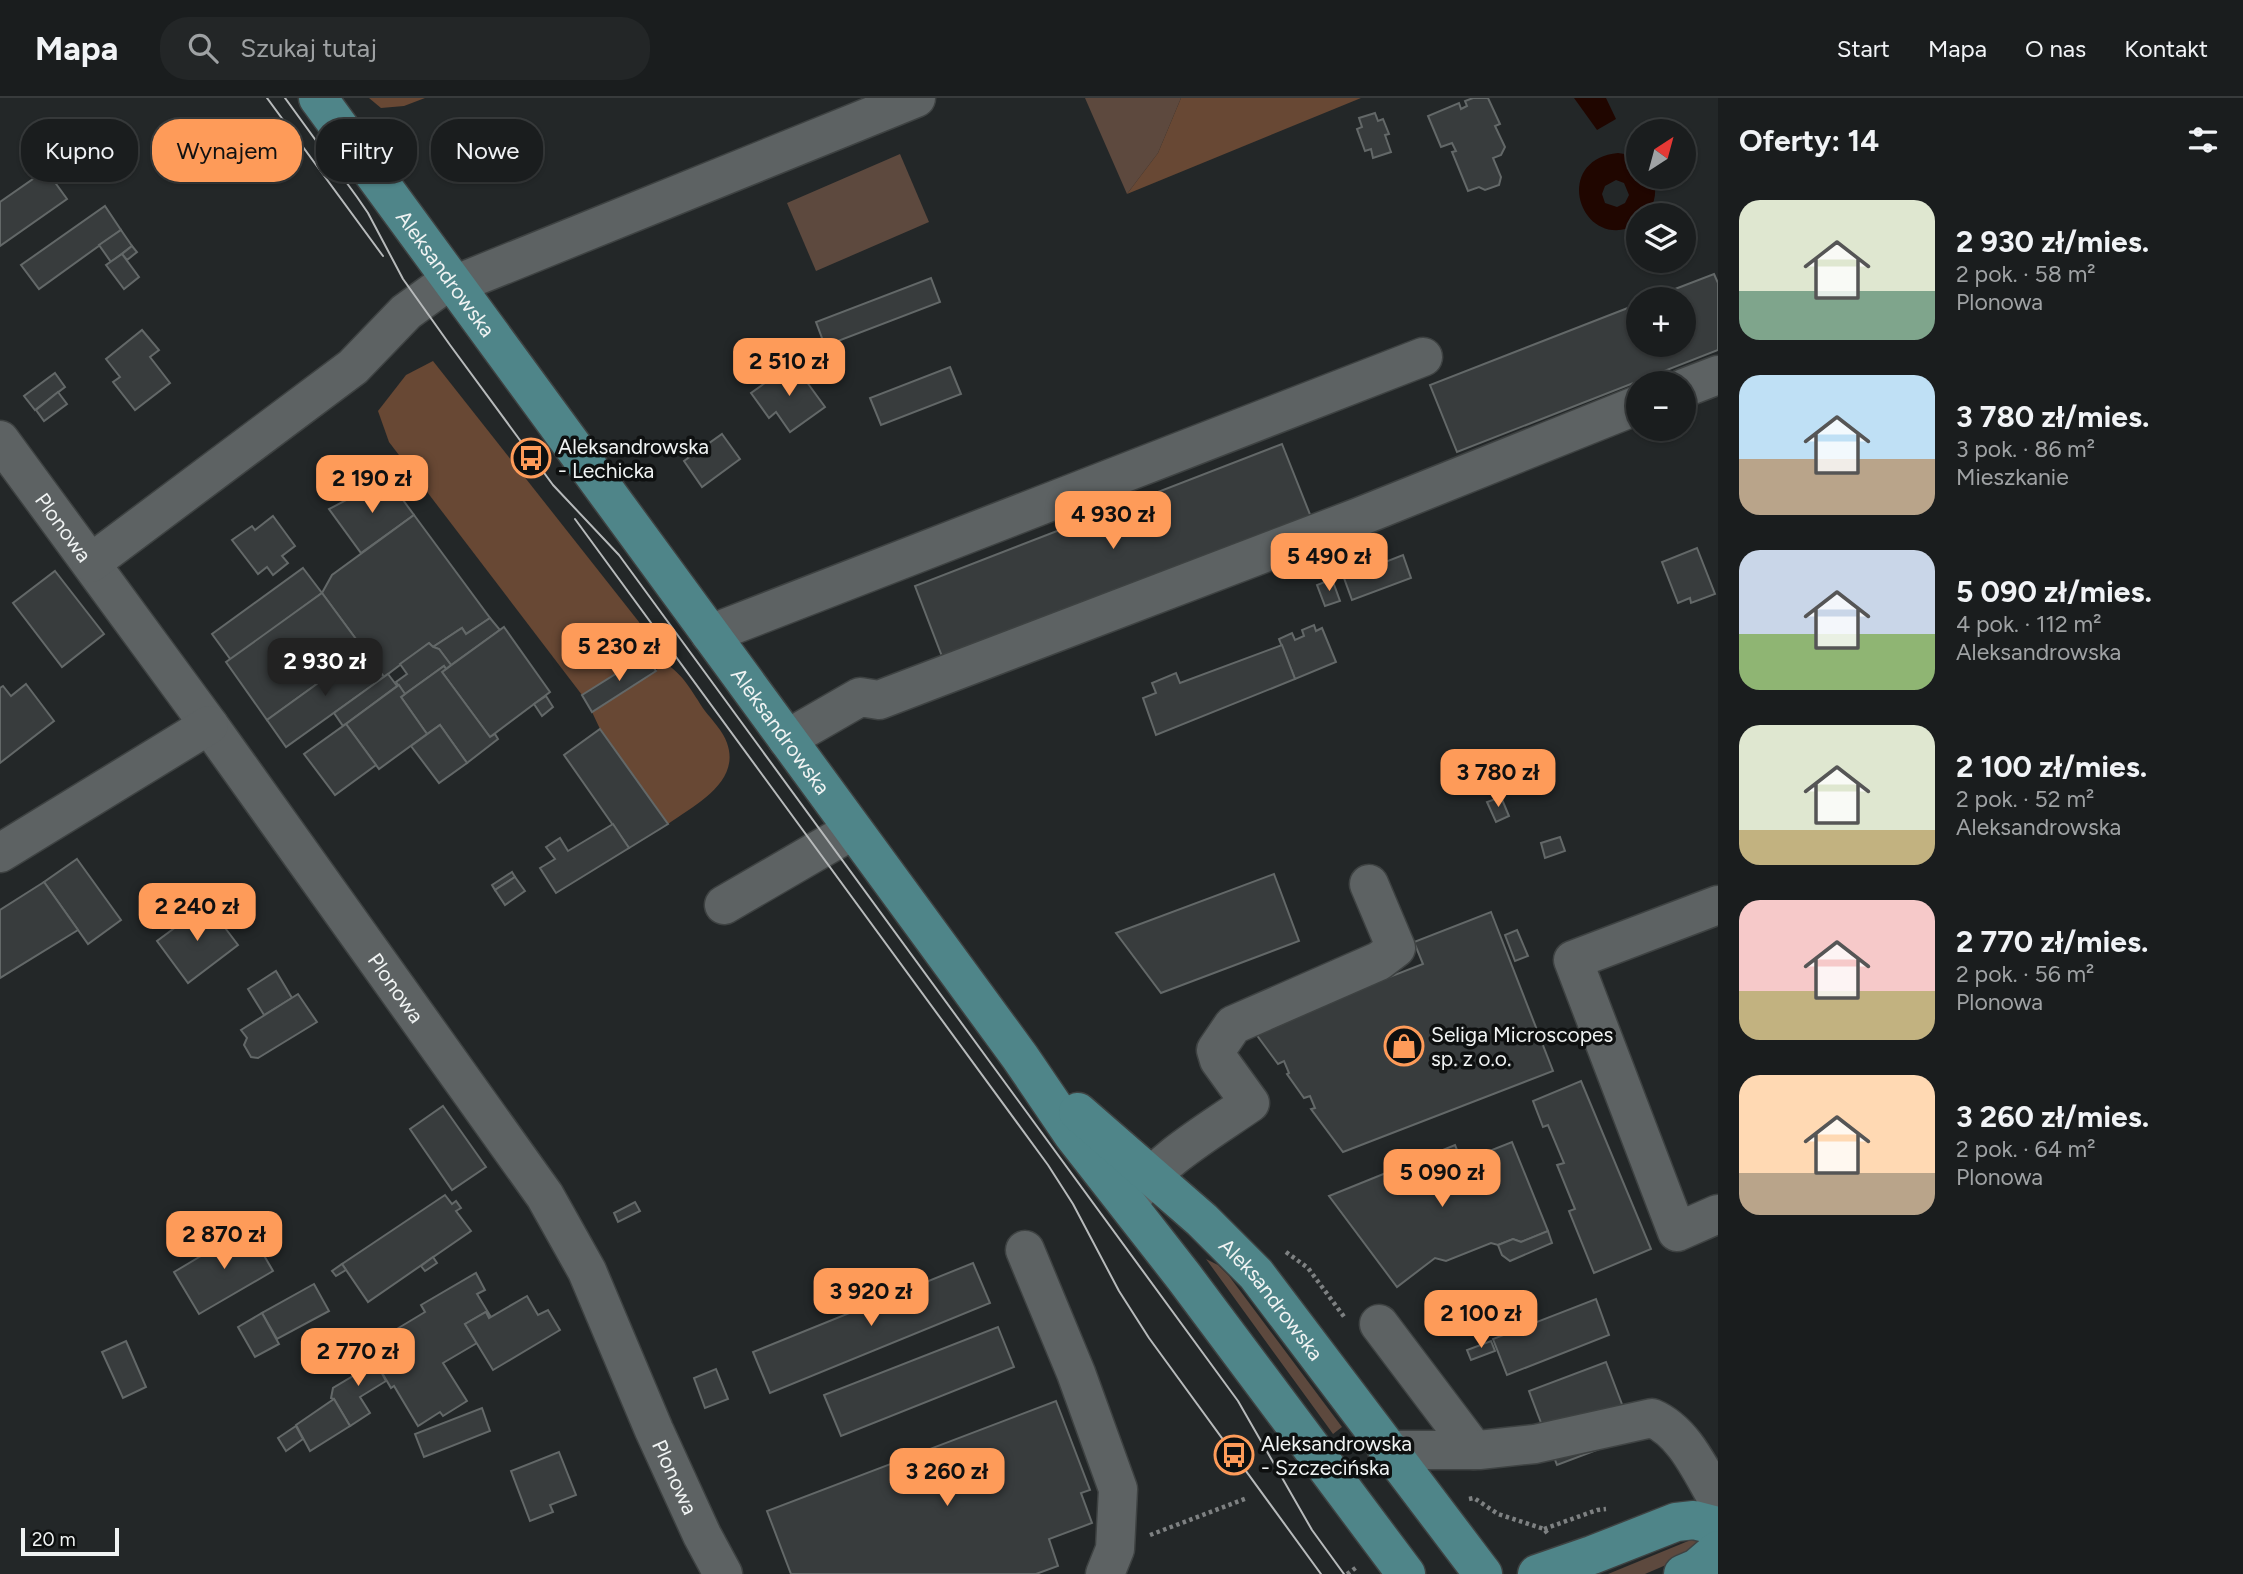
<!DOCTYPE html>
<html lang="pl">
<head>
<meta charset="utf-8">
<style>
	body { margin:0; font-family:Figtree,sans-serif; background:#232627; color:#f1f3f6; height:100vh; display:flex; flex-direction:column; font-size:26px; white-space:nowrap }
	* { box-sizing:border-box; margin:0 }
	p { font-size:23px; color:#9fa2a4 }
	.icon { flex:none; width:38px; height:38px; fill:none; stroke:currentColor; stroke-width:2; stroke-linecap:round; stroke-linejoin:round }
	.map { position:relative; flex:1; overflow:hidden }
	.details { display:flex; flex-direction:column; background:#1a1d1e; width:525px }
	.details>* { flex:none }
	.guide { position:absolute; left:21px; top:21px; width:665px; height:63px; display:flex; gap:14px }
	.needle { width:46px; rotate:36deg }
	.buttons { position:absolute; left:1626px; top:21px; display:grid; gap:14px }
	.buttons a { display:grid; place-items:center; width:70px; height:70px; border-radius:50%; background:#1a1d1e; box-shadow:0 2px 5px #0004,0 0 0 2px #383b3c; font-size:35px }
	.scale { position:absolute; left:21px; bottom:18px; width:98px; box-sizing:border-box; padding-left:7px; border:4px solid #f0f3f3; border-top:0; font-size:19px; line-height:24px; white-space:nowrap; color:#f0f3f3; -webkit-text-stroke:5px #0e1010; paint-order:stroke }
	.price { position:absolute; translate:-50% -60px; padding:0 16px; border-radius:14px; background:#fe9b59; color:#111; font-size:23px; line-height:46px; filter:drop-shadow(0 2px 4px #0008) }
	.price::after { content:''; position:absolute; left:50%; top:42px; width:21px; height:16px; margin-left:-10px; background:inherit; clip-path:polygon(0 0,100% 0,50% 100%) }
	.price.selected { background:#222; color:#fff }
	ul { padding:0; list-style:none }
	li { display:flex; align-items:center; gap:21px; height:175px; padding:0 21px }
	li span { display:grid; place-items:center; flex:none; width:196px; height:140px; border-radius:21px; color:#555 }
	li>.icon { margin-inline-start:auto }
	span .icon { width:84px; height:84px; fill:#fffc; stroke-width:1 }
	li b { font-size:30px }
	h2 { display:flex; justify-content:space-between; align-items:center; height:84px; padding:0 21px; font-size:30px }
	.tag { padding:0 24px; border-radius:28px; background:#1a1d1e; box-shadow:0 2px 5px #0004,0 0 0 2px #383b3c; font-size:24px; line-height:63px }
	.tag.selected { background:#fe9b59; color:#111 }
	header { display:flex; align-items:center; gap:42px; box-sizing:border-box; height:98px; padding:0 35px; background:#1a1d1e; border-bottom:2px solid #383b3c }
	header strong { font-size:33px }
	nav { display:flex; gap:38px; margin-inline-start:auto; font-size:24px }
	.search { width:490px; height:63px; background:#232627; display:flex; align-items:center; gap:18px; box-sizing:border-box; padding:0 24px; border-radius:28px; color:#9fa2a4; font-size:26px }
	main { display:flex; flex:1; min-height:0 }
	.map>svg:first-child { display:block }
	.green { fill:#5d493e }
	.forest { fill:#684834 }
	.water { fill:#200600; fill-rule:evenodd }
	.building { fill:#383c3d; stroke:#636868; stroke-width:2 }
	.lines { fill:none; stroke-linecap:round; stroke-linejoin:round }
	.minor-casing { stroke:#3e4242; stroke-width:41 }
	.major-casing { stroke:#3e4242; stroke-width:41 }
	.path { stroke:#7e8182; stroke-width:4.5; stroke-dasharray:3.5 3.5; stroke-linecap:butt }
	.minor { stroke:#5d6263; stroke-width:38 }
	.major { stroke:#4f8589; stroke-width:38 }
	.tram { stroke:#b7babb; stroke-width:2 }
	.labels { text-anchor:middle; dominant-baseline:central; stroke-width:7; stroke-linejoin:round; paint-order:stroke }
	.street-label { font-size:21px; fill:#f0f3f3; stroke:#0e1010 }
	.poi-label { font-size:21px; fill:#f0f3f3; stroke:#0e1010; text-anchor:start }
</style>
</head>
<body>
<header>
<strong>Mapa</strong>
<div class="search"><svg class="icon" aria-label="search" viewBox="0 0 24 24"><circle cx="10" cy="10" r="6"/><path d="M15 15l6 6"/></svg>Szukaj tutaj</div>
<nav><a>Start</a><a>Mapa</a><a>O nas</a><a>Kontakt</a></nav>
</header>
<main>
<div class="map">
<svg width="1718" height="1476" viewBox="0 0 1718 1476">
	<rect width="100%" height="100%" fill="#232728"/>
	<!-- green -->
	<g class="green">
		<path d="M1085,0h96l-23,55 -31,41z"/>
		<path d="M900,56l29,68 -113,49 -29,-68z"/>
		<path d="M1206,1161l12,6 11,11 113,151 -9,7 -5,-7z"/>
		<path d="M1698,1439l5,2 -16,17 -42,18h-37z"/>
	</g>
	<!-- forest -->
	<g class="forest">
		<path d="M369,0h56l-21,8 -23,2z"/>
		<path d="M1181,0h180l-234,96 31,-41z"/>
		<path d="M433,263l206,261 10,20 -3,13 -64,40 -193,-253 -11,-31 28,-36z"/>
		<path d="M663,564c20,11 29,30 42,49 7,9 18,20 22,32 14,39 -32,62 -59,81l-68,-95 -8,-17 64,-41z"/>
	</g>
	<!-- water -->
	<g class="water">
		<path d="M1574,0h32l10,21 -19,11z"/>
		<path d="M1618,55l13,2 7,5v17h14c6,13 3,26 -5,38h-9v9c-56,31 -89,-64 -20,-71zM1616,82l8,3 5,12 -4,8 -8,4 -12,-4 -3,-9 3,-8z"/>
	</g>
	<!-- building -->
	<g class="building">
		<path d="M1473,0h15l12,26 -5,2 10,21 -4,8 -8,3 8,19 -2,8 -14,5 -6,-3 -11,4 -16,-39 4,-1 -4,-8 -11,4 -13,-31 31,-13 2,6 6,-3 -2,-5z"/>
		<path d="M1375,15l3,8 5,-2 6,15 -4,1 6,17 -18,6 -2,-9 -6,2 -8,-22 5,-2 -3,-9z"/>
		<path d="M46,72l21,29 -67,47v-44z"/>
		<path d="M105,108l16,24 -82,59 -18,-24z"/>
		<path d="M121,132l11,16 -21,16 -12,-17z"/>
		<path d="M132,148l5,6 -10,8 -5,-6z"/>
		<path d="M122,156l17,23 -15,12 -18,-24z"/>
		<path d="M1714,176l4,9v67l-261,102 -27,-67 208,-81v41h46v-46h-35z"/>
		<path d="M931,180l9,24 -115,44 -9,-24z"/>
		<path d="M142,232l17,20 -9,7 20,26 -35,27 -22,-28 7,-5 -14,-18z"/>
		<path d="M793,265l32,44 -35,25 -14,-20 -7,6 -18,-25z"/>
		<path d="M950,269l11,27 -80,31 -11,-27z"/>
		<path d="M55,275l10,14 -30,23 -11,-14z"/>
		<path d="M58,294l9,12 -23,17 -8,-11z"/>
		<path d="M722,336l18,25 -38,28 -18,-26z"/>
		<path d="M1282,346l29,73 -368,142 -28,-73z"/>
		<path d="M383,385l10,7 2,-1 19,26 -53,38 -32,-44 27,-14 14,-10z"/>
		<path d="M414,417l76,103 -24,16 -4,-6 -29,19 -4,-4 -45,34 -62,-84 10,-18z"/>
		<path d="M273,418l22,30 -13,10 6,7 -15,12 -6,-8 -9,7 -26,-34 20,-14 3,4z"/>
		<path d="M1697,450l18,46 -24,9 -1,-5 -12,5 -16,-41z"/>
		<path d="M1403,457l8,23 -59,22 -8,-22z"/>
		<path d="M303,470l19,25 -91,67 -19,-26z"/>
		<path d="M55,473l49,63 -42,33 -49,-64z"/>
		<path d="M1332,481l8,22 -15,5 -8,-21z"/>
		<path d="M322,495l42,57 -97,70 -41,-58z"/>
		<path d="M490,520l10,12 -49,35 -12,-16 -6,-2 29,-19 4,6z"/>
		<path d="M1314,527l2,6 6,-3 14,34 -41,17 -16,-40 13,-6 3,7 9,-4 -2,-6z"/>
		<path d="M504,529l46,65 -60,45 -48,-65z"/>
		<path d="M429,545l4,4 6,2 12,16 -5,4 -2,-3 -39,28 -9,-12 11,-8 -7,-10z"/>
		<path d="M1282,547l13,34 -139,56 -13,-37 13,-5 -4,-10 24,-10 4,10z"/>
		<path d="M364,552l20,27 -98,70 -19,-27z"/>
		<path d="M646,557l10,16 -64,41 -10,-17z"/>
		<path d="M444,568l2,3 -4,3 48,65 5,-3 3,5 -31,24 -27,-38 -13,9 -26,-37z"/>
		<path d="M388,576l9,12 -54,40 -9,-13z"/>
		<path d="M26,586l28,37 -54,42v-75l3,-2 8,10z"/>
		<path d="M399,587l6,9 -4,3 26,37 -48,35 -33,-45z"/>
		<path d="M546,598l7,11 -11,9 -8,-12z"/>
		<path d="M346,626l30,41 -41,30 -31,-41z"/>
		<path d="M440,627l27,38 -28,20 -28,-37z"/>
		<path d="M600,631l68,95 -39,24 -65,-93z"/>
		<path d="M1501,699l8,19 -13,6 -9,-20z"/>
		<path d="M613,726l16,24 -73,45 -16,-25 15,-9 -9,-12 14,-9 8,13z"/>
		<path d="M1560,739l5,14 -20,7 -4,-15z"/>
		<path d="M77,761l44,61 -33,24 -44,-62z"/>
		<path d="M512,774l3,5 -20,13 -3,-5z"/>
		<path d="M1274,776l25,67 -138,52 -45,-60z"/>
		<path d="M515,779l10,14 -20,14 -10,-15z"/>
		<path d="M44,784l34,48 -78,48v-68z"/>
		<path d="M207,806l31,41 -50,38 -31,-42z"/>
		<path d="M1491,814l62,159 -210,81 -32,-43 4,-1 -5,-12 -6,2 -17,-24 2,-1 -5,-12 -6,3 -25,-34 170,-66 -9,-22z"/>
		<path d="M1517,832l11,26 -13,5 -10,-26z"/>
		<path d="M276,873l16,27 -28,17 -16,-26z"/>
		<path d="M298,896l19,28 -59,36 -7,-1 -7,-12 3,-7 -6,-8z"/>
		<path d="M1581,983l70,168 -57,24 -25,-62 6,-2 -18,-44 7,-2 -16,-38 -5,2 -10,-26z"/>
		<path d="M443,1008l43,61 -34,23 -42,-61z"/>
		<path d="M1512,1044l36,89 -27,11 -8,-3 -15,6 -7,-2 -45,18 -11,-3 -38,29 -68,-91 126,-51 7,17z"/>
		<path d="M445,1097l7,9 4,-3 5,7 -5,3 15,20 -103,71 -26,-38z"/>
		<path d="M635,1104l5,9 -22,11 -4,-9z"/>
		<path d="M248,1130l25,43 -74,43 -25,-42z"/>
		<path d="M1548,1133l4,12 -42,18 -8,-6 -4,-10 15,-6 8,3z"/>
		<path d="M433,1159l4,6 -12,8 -4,-5z"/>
		<path d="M973,1165l17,40 -220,90 -17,-41z"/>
		<path d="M342,1166l4,6 -10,6 -4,-5z"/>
		<path d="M476,1175l9,17 -8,4 14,23 -2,1 -3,-6 -21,12 12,19 -34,20 24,38 -24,15 -3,-4 -22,14 -24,-40 -3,2 -24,-41 58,-35 -4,-7z"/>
		<path d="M314,1186l15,27 -52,28 -15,-26z"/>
		<path d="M527,1198l11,19 10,-5 12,20 -67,40 -28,-46 21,-12 3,6z"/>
		<path d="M1596,1201l13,36 -102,40 -14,-36z"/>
		<path d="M262,1215l17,31 -24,13 -17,-30z"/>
		<path d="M998,1229l16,40 -173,69 -17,-41z"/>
		<path d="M364,1242l22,41 -26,16 10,16 -20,13 -16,-27 -3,-1 2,-10 35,-21 -13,-21z"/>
		<path d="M126,1243l20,46 -23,11 -21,-46z"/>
		<path d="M1491,1243l4,10 -24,9 -4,-10z"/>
		<path d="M1606,1264l28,74 -77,29 -28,-74z"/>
		<path d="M716,1271l12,30 -23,9 -11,-30z"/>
		<path d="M334,1301l16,27 -40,25 -14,-26z"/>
		<path d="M1056,1303l34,89 -9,3 11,30 -43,16 9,27 -22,8h-245l-24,-63z"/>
		<path d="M482,1310l8,23 -66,26 -9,-23z"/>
		<path d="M296,1328l7,13 -17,12 -8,-13z"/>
		<path d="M559,1354l17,43 -26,10 3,7 -23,9 -19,-50z"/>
	</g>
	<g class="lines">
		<defs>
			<g id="minor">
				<path d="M454,187l462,-187"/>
				<path d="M1684,290l34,-13"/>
				<path id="s1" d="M0,342l209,285 336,471 42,75 67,159 48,105 21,39"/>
				<path d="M91,465l262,-196 53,-55 44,-32"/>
				<path d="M710,536l713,-277"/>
				<path d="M787,641l73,-42 19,3 480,-183 279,-112"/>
				<path d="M0,755l209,-128"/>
				<path d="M724,807l129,-75"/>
				<path d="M1718,807l-145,55 104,272 41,-18"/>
				<path d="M1130,1102c31,-41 78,-68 120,-97l-31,-43 -3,-10 17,-25 146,-64 17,-13 -27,-64"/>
				<path d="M1025,1152l51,123 42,116 -3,60 -10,25"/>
				<path d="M1379,1226l95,126"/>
				<path d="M1387,1352h92l56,-6 117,-26c33,14 49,54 66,82"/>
			</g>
			<g id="major">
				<path id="s2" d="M318,0l702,959 53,78 111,142 222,297"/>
				<path id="s3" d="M1078,1014l124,108 54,54 227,300"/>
				<path d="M1537,1476l55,-19 84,-33 18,-2 24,6"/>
				<path d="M1683,1476l14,-6 21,-18"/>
			</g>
		</defs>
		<!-- minor casing -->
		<use href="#minor" class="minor-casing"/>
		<!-- major casing -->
		<use href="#major" class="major-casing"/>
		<!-- path -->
		<g class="path">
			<path d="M1286,1154l22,16 37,50"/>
			<path d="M1469,1401l5,-1 24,16 46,15 4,5"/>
			<path d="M1544,1431l53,-19 9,-1"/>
			<path d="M1150,1437l97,-37"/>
			<path d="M1347,1476l10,-7"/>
		</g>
		<!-- minor -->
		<use href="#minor" class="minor"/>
		<!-- major -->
		<use href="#major" class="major"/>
		<!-- tram -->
		<g class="tram">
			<path d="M267,0l116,158"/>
			<path d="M285,0l72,99 11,16 35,66 47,66 103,140 66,70 619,846 74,129 32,44"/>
			<path d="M575,421l473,646 25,39 46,87 30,47 172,236"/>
		</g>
	</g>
	<!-- icons -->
	<defs>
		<symbol id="bus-ring" viewBox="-11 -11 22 22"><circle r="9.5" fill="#0e1010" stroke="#fe9b59" stroke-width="1.5"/><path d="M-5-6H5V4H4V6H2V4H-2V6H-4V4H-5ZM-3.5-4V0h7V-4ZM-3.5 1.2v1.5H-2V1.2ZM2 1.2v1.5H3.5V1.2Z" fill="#fe9b59"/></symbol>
		<symbol id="shop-ring" viewBox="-11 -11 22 22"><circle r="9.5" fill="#0e1010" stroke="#fe9b59" stroke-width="1.5"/><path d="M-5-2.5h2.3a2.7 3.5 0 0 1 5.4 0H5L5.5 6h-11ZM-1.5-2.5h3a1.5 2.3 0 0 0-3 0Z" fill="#fe9b59"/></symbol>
	</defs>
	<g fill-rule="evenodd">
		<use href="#bus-ring" x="509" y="338" width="44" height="44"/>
		<use href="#shop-ring" x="1382" y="926" width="44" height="44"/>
		<use href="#bus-ring" x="1212" y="1335" width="44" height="44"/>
	</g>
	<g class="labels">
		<!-- street labels -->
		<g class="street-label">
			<text stroke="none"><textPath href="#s2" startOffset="217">Aleksandrowska</textPath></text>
			<text stroke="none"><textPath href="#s1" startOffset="108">Plonowa</textPath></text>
			<text stroke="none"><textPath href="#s2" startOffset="784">Aleksandrowska</textPath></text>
			<text stroke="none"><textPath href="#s1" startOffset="676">Plonowa</textPath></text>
			<text stroke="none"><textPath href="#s3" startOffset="270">Aleksandrowska</textPath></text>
			<text stroke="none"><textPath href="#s1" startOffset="1242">Plonowa</textPath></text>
		</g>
		<!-- poi labels -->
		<g class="poi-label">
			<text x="558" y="348">Aleksandrowska<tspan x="558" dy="24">- Lechicka</tspan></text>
			<text x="1431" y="936">Seliga Microscopes<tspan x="1431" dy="24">sp. z o.o.</tspan></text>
			<text x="1261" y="1345">Aleksandrowska<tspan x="1261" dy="24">- Szczecińska</tspan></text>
		</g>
	</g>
</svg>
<div class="buttons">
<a><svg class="needle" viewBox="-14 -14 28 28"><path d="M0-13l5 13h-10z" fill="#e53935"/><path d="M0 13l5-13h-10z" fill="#9fa2a4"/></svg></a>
<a><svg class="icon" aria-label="layers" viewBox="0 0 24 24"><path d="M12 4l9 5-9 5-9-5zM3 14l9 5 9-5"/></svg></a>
<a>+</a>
<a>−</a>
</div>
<div class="scale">20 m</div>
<b class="price" style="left:789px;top:300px">2 510 zł</b>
<b class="price" style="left:372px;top:417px">2 190 zł</b>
<b class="price" style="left:1113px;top:453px">4 930 zł</b>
<b class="price" style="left:1329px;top:495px">5 490 zł</b>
<b class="price" style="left:619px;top:585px">5 230 zł</b>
<b class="price selected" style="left:325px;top:600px">2 930 zł</b>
<b class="price" style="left:1498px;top:711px">3 780 zł</b>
<b class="price" style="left:197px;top:845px">2 240 zł</b>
<b class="price" style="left:1442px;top:1111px">5 090 zł</b>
<b class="price" style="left:224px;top:1173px">2 870 zł</b>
<b class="price" style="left:871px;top:1230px">3 920 zł</b>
<b class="price" style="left:1481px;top:1252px">2 100 zł</b>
<b class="price" style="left:358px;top:1290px">2 770 zł</b>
<b class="price" style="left:947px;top:1410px">3 260 zł</b>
<div class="guide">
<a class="tag">Kupno</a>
<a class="tag selected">Wynajem</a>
<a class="tag">Filtry</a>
<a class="tag">Nowe</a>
</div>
</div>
<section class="details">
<h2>Oferty: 14<svg class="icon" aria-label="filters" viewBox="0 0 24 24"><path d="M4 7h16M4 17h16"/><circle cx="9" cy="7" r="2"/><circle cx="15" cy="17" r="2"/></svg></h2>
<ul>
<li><span style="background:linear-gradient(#dfe7d0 65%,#7fa58c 0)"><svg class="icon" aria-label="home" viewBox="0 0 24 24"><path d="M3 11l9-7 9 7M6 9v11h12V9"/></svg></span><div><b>2 930 zł/mies.</b><p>2 pok. · 58 m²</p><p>Plonowa</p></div></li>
<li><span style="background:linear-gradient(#bfe0f5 60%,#b9a48a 0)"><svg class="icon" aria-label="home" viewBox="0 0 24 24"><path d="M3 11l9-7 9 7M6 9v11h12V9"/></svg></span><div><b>3 780 zł/mies.</b><p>3 pok. · 86 m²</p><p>Mieszkanie</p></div></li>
<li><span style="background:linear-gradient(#c9d6e8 60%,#8fb573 0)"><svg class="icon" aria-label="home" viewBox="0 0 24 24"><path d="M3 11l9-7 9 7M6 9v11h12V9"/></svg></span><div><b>5 090 zł/mies.</b><p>4 pok. · 112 m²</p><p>Aleksandrowska</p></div></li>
<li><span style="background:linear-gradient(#dfe7d0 75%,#c2b280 0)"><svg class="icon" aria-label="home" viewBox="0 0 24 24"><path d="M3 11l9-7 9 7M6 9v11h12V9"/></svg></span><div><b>2 100 zł/mies.</b><p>2 pok. · 52 m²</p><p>Aleksandrowska</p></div></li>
<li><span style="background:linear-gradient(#f6c9c9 65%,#c2b280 0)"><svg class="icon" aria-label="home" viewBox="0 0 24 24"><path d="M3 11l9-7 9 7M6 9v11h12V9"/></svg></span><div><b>2 770 zł/mies.</b><p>2 pok. · 56 m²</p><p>Plonowa</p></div></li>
<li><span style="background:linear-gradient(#ffd9b3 70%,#b9a48a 0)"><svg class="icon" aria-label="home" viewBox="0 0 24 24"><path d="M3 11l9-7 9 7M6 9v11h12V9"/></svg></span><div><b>3 260 zł/mies.</b><p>2 pok. · 64 m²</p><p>Plonowa</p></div></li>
</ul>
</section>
</main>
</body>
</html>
